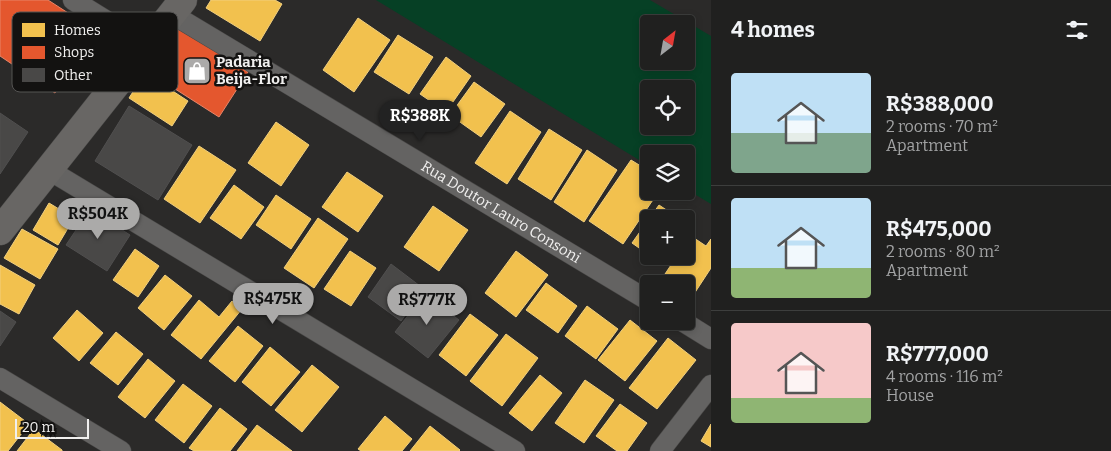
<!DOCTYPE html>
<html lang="en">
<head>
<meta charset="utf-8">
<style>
	body { margin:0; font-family:Bitter,serif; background:#2d2d2c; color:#f1f3f6; height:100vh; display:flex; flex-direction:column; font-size:19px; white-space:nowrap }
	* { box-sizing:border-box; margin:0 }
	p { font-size:16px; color:#a2a3a4 }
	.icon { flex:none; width:28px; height:28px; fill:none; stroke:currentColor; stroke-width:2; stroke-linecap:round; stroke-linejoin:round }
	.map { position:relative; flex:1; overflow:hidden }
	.drawer { display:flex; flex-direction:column; background:#20201f; width:400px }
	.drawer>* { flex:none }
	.needle { width:32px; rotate:31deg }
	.buttons { position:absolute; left:640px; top:15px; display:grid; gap:10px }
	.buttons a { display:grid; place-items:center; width:55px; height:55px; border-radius:5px; background:#20201f; box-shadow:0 2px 8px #0003,0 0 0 1px #3d3e3d; font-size:25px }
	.scale { position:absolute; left:15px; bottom:12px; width:74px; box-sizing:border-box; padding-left:5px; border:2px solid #f0efee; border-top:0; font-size:14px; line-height:18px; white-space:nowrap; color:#f0efee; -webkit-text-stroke:4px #131211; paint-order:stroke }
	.price { position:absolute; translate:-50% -42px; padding:0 11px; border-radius:18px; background:#abaaa9; color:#111; font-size:16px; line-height:32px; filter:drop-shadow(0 1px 2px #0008) }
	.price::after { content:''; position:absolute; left:50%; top:30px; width:15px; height:11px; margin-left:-8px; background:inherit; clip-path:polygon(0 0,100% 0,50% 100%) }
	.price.on { background:#222; color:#fff }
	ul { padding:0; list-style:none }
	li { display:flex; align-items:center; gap:15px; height:125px; padding:0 20px }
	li+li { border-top:1px solid #3d3e3d }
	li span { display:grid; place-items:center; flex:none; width:140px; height:100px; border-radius:5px; color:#555 }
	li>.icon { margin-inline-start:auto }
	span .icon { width:60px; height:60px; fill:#fffc; stroke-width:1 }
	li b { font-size:21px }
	h2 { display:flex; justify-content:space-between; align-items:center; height:60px; padding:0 20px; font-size:21px }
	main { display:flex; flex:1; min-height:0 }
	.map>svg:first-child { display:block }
	.green { fill:#064025; fill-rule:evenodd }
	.homes { fill:#f2c14e; stroke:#f1cf7e }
	.shops { fill:#e4572e; stroke:#e88568 }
	.building { fill:#494847; stroke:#504f4f }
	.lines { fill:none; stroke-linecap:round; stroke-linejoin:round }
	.minor-casing { stroke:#484746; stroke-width:21 }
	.secondary-casing { stroke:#484746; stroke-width:29 }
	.minor { stroke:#646362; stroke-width:20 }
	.secondary { stroke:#686664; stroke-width:28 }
	.labels { text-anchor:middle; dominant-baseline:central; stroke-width:5; stroke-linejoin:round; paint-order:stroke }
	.poi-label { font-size:15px; font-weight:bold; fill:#f0efee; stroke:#131211; text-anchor:start }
	.street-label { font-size:15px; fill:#f0efee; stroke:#131211 }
	.key { fill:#131211; stroke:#555453; stroke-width:1 }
	.key-label { font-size:14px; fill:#f0efee }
</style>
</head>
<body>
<main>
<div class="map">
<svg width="711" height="451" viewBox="0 0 711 451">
	<rect width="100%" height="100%" fill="#2b2a29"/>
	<!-- green -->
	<path class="green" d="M376,0h274l61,36v168l-25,-15v-35h-37v12zM649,24h37v37h-37zM649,89h37v37h-37z"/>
	<!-- homes -->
	<g class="homes">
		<path d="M211,0h64l7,4 -22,37 -54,-33z"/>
		<path d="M358,18l32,22 -36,52 -31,-22z"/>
		<path d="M398,35l35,22 -24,37 -35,-22z"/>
		<path d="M446,57l25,19 -25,36 -26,-18z"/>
		<path d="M145,73l43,28 -16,25 -43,-28z"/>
		<path d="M474,82l31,22 -24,33 -31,-22z"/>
		<path d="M510,111l31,21 -34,52 -32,-21z"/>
		<path d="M276,122l33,23 -28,41 -33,-23z"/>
		<path d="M549,129l33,21 -31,50 -33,-21z"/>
		<path d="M199,146l37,24 -36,53 -36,-24z"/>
		<path d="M587,150l30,20 -33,52 -30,-20z"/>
		<path d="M631,160l18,11v20h10l-36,53 -34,-23z"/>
		<path d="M347,172l36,24 -25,36 -36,-25z"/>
		<path d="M234,185l30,22 -23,32 -31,-21z"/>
		<path d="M276,195l35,24 -20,30 -35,-24z"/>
		<path d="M49,203l25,15 -16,27 -25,-15z"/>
		<path d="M659,205l21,14h-31z"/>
		<path d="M433,206l35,24 -29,41 -35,-24z"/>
		<path d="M318,218l30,21 -34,49 -30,-20z"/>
		<path d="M649,219v36l-17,-12z"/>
		<path d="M22,229l36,20 -18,30 -36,-21z"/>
		<path d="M691,236l15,10 5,-7v29l-17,26 -8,-6v-4h-7l-14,-10 12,-18h9v-14z"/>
		<path d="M135,249l24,17 -21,31 -25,-17z"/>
		<path d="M350,251l26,17 -25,38 -27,-17z"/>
		<path d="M516,251l32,24 -32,42 -31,-24z"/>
		<path d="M651,256h15l-5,7z"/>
		<path d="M0,265l35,20 -16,29 -19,-10z"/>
		<path d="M165,275l27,21 -28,34 -26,-22z"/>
		<path d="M546,283l31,23 -19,27 -32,-23z"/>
		<path d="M199,300l20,17 13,-16 10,8 -41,50 -30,-24z"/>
		<path d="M587,306l31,23 -22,30 -31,-23z"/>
		<path d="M77,310l26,23 -24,28 -26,-23z"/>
		<path d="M470,314l28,21 -32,41 -27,-21z"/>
		<path d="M630,320l27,21 -32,40 -27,-21z"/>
		<path d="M238,326l25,20 -28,36 -26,-21z"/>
		<path d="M116,332l27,22 -25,31 -28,-22z"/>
		<path d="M506,334l32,24 -36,48 -32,-25z"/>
		<path d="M668,338l28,22 -39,49 -28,-21z"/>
		<path d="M270,347l30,25 -29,34 -29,-24z"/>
		<path d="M148,359l27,22 -30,37 -27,-21z"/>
		<path d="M312,365l27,22 -37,45 -27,-22z"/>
		<path d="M540,375l22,18 -30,38 -23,-18z"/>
		<path d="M585,380l29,20 -30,43 -29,-20z"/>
		<path d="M183,384l29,22 -28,37 -29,-23z"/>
		<path d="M0,402l29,22 -21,27h-8z"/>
		<path d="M620,404l27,19 -20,28h-10l-21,-15z"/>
		<path d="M220,408l27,21 -17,22h-36l-5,-3z"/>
		<path d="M385,416l27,23 -10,12h-41l-3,-2z"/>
		<path d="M711,424v23l-10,-6z"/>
		<path d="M257,425l35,26h-55z"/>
		<path d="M430,426l30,24 -1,1h-49z"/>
		<path d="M34,429l28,21v1h-45z"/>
	</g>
	<!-- shops -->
	<g class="shops">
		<path d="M0,0h48l48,31 -41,62 -55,-37z"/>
		<path d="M175,26l73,46 -29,45 -72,-46z"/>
	</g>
	<!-- building -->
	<g class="building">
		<path d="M129,106l63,39 -34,55 -63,-39z"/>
		<path d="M0,113l28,19 -28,42z"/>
		<path d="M90,209l40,26 -23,36 -41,-26z"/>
		<path d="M391,264l33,25 -23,32 -33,-24z"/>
		<path d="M425,294l34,26 -31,38 -33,-26z"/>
		<path d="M0,311l16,11 -16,24z"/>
	</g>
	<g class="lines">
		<defs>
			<g id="minor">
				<path d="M73,0l74,46"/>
				<path id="s1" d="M172,14l477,287"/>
				<path d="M49,170l466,281"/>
				<path d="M682,321l29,18"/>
				<path d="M0,378l121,73"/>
				<path d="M660,451l51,-66"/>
			</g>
			<path id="secondary" d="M0,231l183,-231"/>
		</defs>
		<!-- minor casing -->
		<use href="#minor" class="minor-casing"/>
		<!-- secondary casing -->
		<use href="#secondary" class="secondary-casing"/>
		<!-- minor -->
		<use href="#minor" class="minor"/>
		<!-- secondary -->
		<use href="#secondary" class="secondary"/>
	</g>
	<!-- icons -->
	<defs>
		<symbol id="shop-square" viewBox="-11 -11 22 22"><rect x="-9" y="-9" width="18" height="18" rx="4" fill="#abaaa9" stroke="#131211"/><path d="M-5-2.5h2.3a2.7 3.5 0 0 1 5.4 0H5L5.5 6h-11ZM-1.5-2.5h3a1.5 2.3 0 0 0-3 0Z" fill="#fff"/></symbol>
	</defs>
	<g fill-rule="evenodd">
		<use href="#shop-square" x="181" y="55" width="32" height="32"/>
	</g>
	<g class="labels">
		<!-- poi labels -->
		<g class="poi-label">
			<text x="216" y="62">Padaria<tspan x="216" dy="17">Beija-Flor</tspan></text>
		</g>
		<!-- street labels -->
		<g class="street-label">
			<text stroke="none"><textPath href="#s1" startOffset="384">Rua Doutor Lauro Consoni</textPath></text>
		</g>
	</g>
	<!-- legend -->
	<rect x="12" y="12" width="166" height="80" rx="8" class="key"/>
	<rect x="22" y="23" width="23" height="14" fill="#f2c14e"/>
	<rect x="22" y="46" width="23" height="13" fill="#e4572e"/>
	<rect x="22" y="68" width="23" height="14" fill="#494847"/>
	<g class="key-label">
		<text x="54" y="35">Homes</text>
		<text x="54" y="57">Shops</text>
		<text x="54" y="80">Other</text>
	</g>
</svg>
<div class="buttons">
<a><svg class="needle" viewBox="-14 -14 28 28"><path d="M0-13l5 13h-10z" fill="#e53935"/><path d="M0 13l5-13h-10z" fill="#a2a3a4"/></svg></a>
<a><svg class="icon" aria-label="locate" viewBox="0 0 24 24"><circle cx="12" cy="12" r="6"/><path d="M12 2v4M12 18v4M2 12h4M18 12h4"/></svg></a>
<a><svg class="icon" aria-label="layers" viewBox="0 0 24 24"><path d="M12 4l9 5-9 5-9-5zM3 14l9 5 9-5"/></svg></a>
<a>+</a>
<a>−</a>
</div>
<div class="scale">20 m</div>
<b class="price on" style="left:420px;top:142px">R$388K</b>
<b class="price" style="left:98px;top:240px">R$504K</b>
<b class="price" style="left:273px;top:325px">R$475K</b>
<b class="price" style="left:427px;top:326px">R$777K</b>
</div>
<section class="drawer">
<h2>4 homes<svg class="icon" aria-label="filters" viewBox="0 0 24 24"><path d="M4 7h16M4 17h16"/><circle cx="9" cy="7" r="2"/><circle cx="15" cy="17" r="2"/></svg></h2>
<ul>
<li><span style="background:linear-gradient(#bfe0f5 60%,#7fa58c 0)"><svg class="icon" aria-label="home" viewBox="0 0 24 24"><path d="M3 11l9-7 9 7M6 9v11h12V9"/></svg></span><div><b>R$388,000</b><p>2 rooms · 70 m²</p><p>Apartment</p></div></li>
<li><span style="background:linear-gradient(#bfe0f5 70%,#8fb573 0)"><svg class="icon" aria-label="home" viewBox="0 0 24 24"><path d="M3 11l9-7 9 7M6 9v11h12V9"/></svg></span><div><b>R$475,000</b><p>2 rooms · 80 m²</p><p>Apartment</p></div></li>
<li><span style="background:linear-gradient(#f6c9c9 75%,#8fb573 0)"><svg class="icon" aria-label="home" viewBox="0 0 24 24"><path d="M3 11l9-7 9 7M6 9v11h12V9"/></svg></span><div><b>R$777,000</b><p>4 rooms · 116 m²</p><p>House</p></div></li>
</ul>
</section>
</main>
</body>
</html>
